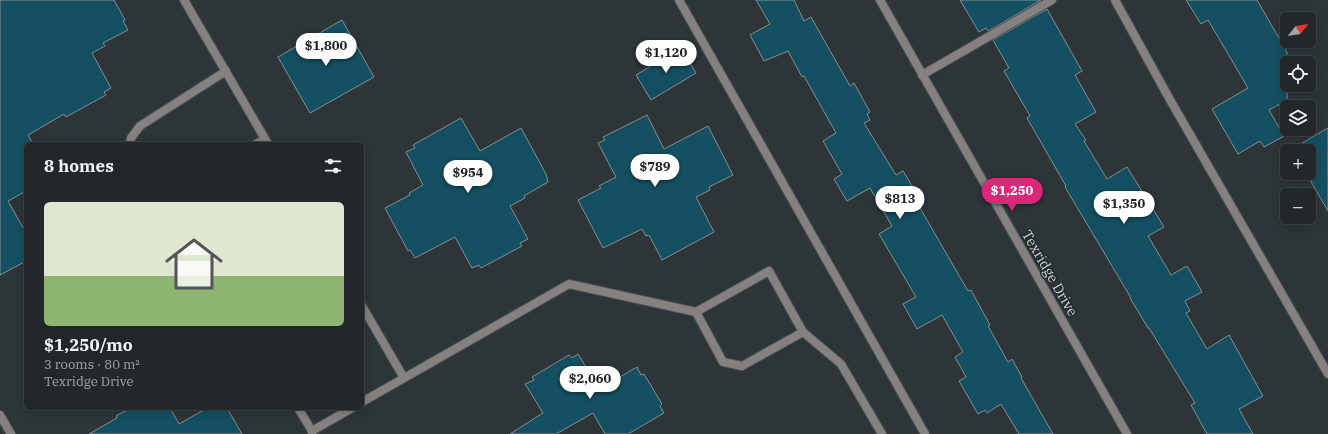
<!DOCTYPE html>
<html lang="en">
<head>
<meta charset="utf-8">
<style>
	body { margin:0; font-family:"IBM Plex Serif",serif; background:#2a3032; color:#f1f3f6; height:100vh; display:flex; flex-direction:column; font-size:15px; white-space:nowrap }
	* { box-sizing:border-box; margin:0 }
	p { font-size:13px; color:#a2a6a8 }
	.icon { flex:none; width:22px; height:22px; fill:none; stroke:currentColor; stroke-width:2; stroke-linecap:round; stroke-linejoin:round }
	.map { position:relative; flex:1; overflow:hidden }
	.side { position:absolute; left:24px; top:142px; width:340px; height:268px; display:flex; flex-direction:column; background:#22282a; border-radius:6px; box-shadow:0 2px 10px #0003,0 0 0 1px #3f4447 }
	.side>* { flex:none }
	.needle { width:26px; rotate:60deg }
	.tools { position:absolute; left:1280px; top:12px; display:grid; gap:8px }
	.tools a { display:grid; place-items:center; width:36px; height:36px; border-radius:6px; background:#22282a; box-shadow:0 2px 10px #0003,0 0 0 1px #3f4447; font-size:20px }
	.price { position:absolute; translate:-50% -34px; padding:0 9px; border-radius:14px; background:#fff; color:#222; font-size:13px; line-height:26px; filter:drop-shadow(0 1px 2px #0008) }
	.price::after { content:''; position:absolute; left:50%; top:24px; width:12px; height:9px; margin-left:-6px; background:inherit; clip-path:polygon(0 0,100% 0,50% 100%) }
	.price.selected { background:#db2777; color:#fff }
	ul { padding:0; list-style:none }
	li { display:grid; align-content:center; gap:8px; height:212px; padding:0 20px }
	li+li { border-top:1px solid #3f4447 }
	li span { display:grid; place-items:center; height:124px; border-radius:6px; color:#555 }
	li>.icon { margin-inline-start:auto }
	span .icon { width:72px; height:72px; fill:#fffc; stroke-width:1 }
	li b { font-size:17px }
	h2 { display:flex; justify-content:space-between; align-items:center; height:48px; padding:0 20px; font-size:17px }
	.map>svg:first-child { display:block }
	.building { fill:#145061; stroke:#868f93 }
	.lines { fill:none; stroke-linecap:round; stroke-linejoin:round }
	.lane-casing { stroke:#4a5154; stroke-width:10 }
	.street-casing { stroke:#4a5154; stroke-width:10 }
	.lane { stroke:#858180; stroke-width:8 }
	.street { stroke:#858180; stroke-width:8 }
	.labels { text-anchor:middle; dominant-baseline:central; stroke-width:3; stroke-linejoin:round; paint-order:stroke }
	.street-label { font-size:14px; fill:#ced3d5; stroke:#232b2e }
</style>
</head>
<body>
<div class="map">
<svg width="1328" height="434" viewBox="0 0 1328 434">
	<rect width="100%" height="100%" fill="#2d3538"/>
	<!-- building -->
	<g class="building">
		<path d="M0,0h114l11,20 -2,1 5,9 -25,13 2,3 -13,7 19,35 -7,4 2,3 -40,22 -2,-3 -36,21 5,9h-7v47l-18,10 18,32v28l-26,14z"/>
		<path d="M756,0h38l10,21 7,-4 39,69 4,-3 16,29 -3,2 3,6 -6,3 32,52 7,-4 17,28 -4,2 52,90 3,-1 19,35 -2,1 20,36 4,-3 10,18 -1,1 32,56h-34l-18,-30 -14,9 -2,-3 -7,4 -19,-33 7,-4 -11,-20 8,-5 -21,-37 -25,14 -14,-25 13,-7 -37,-63 13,-8 -22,-38 -23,13 -13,-22 8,-5 -19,-33 13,-8 -32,-57 -2,1 -14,-26 -24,10 -14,-26 20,-11z"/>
		<path d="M960,0h81l-53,31 -2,-3 -7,4z"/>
		<path d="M1186,0h71l30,52v48l-18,10 15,26 -20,11 -4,-6 -22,13 -26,-45 36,-21 -40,-68 -7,4z"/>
		<path d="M1047,9l35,62 -7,4 21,37 -21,12 11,16 -2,1 23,38 20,-12 37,60 -16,9 23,39 16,-9 15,26 -17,9 5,10 -4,2 21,36 22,-14 34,61 -24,13 14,25h-46l-16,-29 4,-2 -46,-75h-1l-18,-30h1l-66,-111 1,-1 -39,-68 3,-2 -26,-45 5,-3 -16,-28z"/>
		<path d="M342,20l32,57 -64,36 -32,-56z"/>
		<path d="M681,48l15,25 -45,27 -15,-25z"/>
		<path d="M647,115l17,34 44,-23 25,49 -24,12 1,3 -14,7 18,35 -52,28 -13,-25 -3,1 -4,-7 -39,19 -25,-48 23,-12 -2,-2 17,-9 -18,-34 7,-3 -2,-3z"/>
		<path d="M461,118l19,33 41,-23 25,46 2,8 -24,14 1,2 -15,8 18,33 -8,4 2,3 -41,22 -2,-3 -7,3 -17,-31 -40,21 -5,-8 -2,1 -23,-43 25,-13 -1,-2 14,-8 -17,-33 9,-4 -2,-3z"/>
		<path d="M1328,128v83l-22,-38h3v-22h-16l-1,-2z"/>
		<path d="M578,354l20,32 13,-8 2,3 24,-14 4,8 3,-1 18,30 -2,2 4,7 -36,21h-23l-12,-21 -37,21h-46l33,-21 -18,-29 9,-4 -2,-3 37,-22 3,3z"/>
		<path d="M131,408h39l9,16 28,-16h20l15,26h-153l28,-16 -1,-2z"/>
	</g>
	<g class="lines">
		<defs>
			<g id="lane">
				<path d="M184,0l84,144"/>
				<path d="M679,0l246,434"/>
				<path d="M1115,0l54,98 159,276"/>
				<path d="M922,75l130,-75"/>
				<path d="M130,144l1,-6 9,-12 86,-55"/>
				<path d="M256,144l9,-5"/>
				<path d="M362,306l42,72"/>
				<path d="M696,312l73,-41 34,61 38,32 41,70"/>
				<path d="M362,402l207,-118 127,28 27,50 19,4 61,-34"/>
				<path d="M298,408l14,23v3"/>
				<path d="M0,415l11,19"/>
				<path d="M312,431l40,-23"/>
			</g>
			<path id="street" d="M880,0l247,434"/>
		</defs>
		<!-- lane casing -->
		<use href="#lane" class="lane-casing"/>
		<!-- street casing -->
		<use href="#street" class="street-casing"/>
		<!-- lane -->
		<use href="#lane" class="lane"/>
		<!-- street -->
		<use href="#street" class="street"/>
	</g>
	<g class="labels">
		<!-- street labels -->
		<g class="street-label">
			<text transform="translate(1050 273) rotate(60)">Texridge Drive</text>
		</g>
	</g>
</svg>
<div class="tools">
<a><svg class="needle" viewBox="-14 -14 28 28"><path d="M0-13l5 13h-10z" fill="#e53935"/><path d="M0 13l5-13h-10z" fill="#a2a6a8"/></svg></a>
<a><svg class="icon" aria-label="locate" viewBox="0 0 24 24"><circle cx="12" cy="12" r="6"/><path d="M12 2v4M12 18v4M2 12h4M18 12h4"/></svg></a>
<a><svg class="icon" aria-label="layers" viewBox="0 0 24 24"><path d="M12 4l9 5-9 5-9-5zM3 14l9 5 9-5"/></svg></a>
<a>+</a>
<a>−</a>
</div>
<b class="price" style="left:326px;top:67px">$1,800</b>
<b class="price" style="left:666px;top:74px">$1,120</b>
<b class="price" style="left:655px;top:188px">$789</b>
<b class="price" style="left:468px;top:194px">$954</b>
<b class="price selected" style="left:1012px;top:212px">$1,250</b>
<b class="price" style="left:900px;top:220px">$813</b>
<b class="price" style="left:1124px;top:225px">$1,350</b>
<b class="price" style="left:590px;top:400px">$2,060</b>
<section class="side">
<h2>8 homes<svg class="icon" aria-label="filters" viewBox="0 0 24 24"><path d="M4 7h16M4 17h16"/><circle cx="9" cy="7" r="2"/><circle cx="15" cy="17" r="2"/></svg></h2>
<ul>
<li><span style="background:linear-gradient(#dfe7d0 60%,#8fb573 0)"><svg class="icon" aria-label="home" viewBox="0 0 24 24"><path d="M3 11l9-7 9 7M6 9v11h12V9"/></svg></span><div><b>$1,250/mo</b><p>3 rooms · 80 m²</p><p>Texridge Drive</p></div></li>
</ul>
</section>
</div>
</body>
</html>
